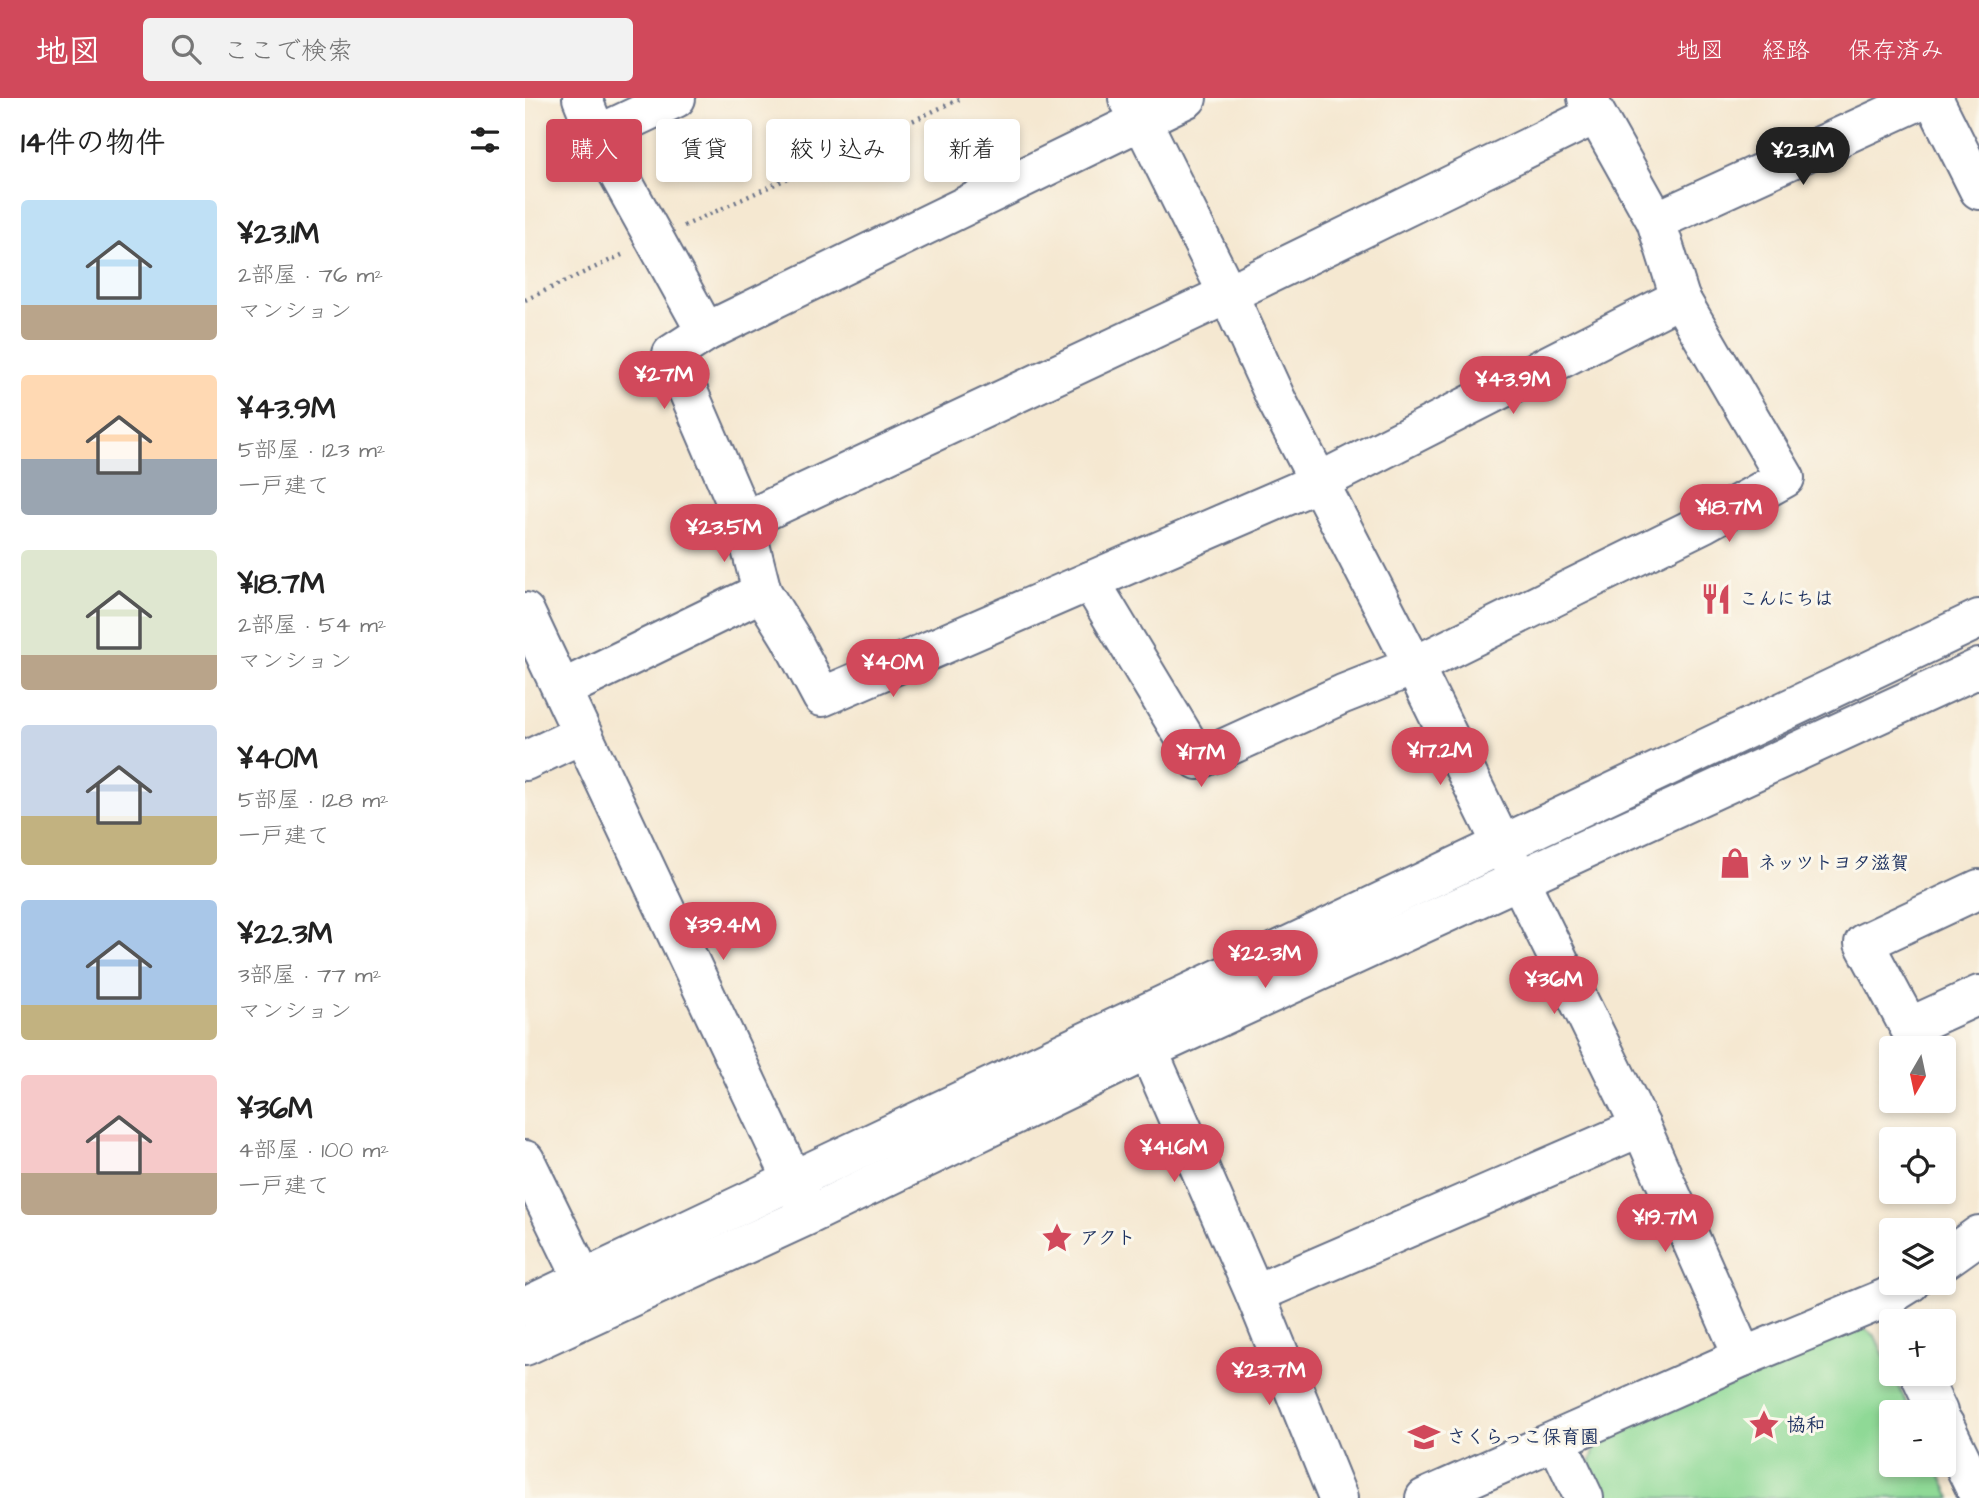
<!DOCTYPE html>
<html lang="ja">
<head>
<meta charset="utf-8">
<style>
	body { margin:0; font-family:"Architects Daughter","Klee One",sans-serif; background:#f2f2f2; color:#222; height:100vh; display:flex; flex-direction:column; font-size:26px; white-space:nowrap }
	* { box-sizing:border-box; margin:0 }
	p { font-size:23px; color:#767676 }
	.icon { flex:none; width:38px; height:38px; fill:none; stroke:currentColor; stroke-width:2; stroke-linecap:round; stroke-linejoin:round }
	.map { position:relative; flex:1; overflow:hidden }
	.panel { display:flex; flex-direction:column; background:#fff; width:525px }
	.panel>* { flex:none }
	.hud { position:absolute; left:21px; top:21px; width:665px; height:63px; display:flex; gap:14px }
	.needle { width:46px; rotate:189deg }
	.tools { position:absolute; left:1354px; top:938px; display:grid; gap:14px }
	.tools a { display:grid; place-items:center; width:77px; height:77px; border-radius:7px; background:#fff; box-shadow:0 4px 10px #0003; font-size:35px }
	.price { position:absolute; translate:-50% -60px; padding:0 16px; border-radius:24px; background:#d1495b; color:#fff; font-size:23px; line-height:46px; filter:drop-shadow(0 2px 4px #0008) }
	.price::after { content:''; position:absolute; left:50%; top:42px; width:21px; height:16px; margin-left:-10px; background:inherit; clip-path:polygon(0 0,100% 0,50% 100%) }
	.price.selected { background:#222; color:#fff }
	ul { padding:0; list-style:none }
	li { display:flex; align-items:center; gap:21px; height:175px; padding:0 21px }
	li span { display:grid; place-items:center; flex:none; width:196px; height:140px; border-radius:7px; color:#555 }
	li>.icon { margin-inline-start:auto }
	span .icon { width:84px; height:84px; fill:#fffc; stroke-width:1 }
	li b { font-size:30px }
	h2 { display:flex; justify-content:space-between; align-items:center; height:84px; padding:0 21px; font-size:30px }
	.tag { padding:0 24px; border-radius:7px; background:#fff; box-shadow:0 4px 10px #0003; font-size:24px; line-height:63px }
	.tag.selected { background:#d1495b; color:#fff }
	header { display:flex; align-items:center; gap:42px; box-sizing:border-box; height:98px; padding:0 35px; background:#d1495b; color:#fff }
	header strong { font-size:33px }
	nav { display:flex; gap:38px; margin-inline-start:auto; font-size:24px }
	.search { width:490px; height:63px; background:#f2f2f2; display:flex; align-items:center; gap:18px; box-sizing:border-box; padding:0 24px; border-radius:7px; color:#767676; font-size:26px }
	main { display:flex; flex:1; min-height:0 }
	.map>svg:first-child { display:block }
	.green { fill:#8fd996; stroke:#55847a; stroke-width:2 }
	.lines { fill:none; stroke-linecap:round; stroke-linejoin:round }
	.minor-casing { stroke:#677086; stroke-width:42 }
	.path { stroke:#677086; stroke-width:4.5; stroke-dasharray:2 5; stroke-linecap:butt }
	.minor { stroke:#fff; stroke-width:38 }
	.labels { text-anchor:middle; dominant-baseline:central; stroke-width:6; stroke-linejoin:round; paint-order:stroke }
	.poi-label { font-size:19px; font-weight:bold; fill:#1b2f5e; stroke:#fbf7ec; text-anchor:start }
</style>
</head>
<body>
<header>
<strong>地図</strong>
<div class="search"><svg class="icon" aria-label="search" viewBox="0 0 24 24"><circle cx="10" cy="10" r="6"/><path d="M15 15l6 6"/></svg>ここで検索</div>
<nav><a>地図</a><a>経路</a><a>保存済み</a></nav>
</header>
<main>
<section class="panel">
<h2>14件の物件<svg class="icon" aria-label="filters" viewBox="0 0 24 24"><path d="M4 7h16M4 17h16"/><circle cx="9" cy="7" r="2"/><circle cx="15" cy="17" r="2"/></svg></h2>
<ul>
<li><span style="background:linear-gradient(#bfe0f5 75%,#b9a48a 0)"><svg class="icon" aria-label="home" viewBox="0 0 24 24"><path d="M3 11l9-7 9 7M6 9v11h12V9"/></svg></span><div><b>¥23.1M</b><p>2部屋 · 76 m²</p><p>マンション</p></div></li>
<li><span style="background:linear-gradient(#ffd9b3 60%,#9aa5b1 0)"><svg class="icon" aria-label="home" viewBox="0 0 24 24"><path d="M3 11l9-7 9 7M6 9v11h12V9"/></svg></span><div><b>¥43.9M</b><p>5部屋 · 123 m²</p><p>一戸建て</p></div></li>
<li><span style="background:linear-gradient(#dfe7d0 75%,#b9a48a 0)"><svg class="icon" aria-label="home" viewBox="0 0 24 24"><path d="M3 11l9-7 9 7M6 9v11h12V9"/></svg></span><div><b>¥18.7M</b><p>2部屋 · 54 m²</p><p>マンション</p></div></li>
<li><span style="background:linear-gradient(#c9d6e8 65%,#c2b280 0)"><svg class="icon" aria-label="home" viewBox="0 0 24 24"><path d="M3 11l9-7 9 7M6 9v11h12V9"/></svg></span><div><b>¥40M</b><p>5部屋 · 128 m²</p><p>一戸建て</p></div></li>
<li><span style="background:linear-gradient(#a9c7e8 75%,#c2b280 0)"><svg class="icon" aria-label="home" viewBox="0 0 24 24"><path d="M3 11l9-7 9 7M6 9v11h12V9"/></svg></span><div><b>¥22.3M</b><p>3部屋 · 77 m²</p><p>マンション</p></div></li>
<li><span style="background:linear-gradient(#f6c9c9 70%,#b9a48a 0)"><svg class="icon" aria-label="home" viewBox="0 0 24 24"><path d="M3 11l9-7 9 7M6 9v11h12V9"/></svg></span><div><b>¥36M</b><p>4部屋 · 100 m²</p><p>一戸建て</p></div></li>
</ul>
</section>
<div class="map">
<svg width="1454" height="1400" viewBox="0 0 1454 1400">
	<rect width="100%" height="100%" fill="#fbf7ec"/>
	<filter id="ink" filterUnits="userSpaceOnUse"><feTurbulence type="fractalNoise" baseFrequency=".0143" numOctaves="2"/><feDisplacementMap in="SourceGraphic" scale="14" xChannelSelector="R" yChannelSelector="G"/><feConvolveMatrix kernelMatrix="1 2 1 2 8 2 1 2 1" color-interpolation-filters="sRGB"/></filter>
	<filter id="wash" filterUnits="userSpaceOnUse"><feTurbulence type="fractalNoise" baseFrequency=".00686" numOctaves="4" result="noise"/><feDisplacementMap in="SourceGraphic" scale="28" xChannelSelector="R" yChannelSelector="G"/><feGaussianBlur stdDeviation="1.57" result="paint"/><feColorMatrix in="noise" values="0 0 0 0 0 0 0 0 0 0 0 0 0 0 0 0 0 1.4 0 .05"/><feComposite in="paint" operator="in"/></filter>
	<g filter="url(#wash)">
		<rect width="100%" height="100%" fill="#f5e8d1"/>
		<!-- green -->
		<path class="green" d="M1327,1222l23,16 36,76h-19v53h44l15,33h-344l-17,-34 8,-28z"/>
	</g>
	<g filter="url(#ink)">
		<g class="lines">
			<defs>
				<g id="minor">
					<path d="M57,0l15,37 109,197"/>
					<path d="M603,0l14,23 86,173 49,107 137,265 227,461 102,230"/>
					<path d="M662,0l-481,234 -34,22 72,167 18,71 28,45 32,60 497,-215 361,-184"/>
					<path d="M1408,0l46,92"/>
					<path d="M72,37l79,-37"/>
					<path d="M1131,123l269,-123"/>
					<path d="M219,423l484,-227 367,-179"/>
					<path d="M565,483l108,179 145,-66 71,-28 290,-143 81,-45 -105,-180 -24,-77 -69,-123"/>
					<path d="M0,514l279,592"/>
					<path d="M38,591l199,-97"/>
					<path d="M0,663l57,-27"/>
					<path d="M1454,791l-115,54 45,84 70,-32"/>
					<path d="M623,952l107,244 83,204"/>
					<path d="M0,1062l58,119"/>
					<path d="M1419,1162l35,-25"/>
					<path d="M730,1196l386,-167"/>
					<path d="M0,1209l1454,-688"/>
					<path d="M0,1248l284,-131 339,-165 831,-382"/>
					<path d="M1395,1276l18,38"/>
					<path d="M1419,1326l35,72"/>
					<path d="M1032,1343l27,57"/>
					<path d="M900,1400l318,-141 143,-59 24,-15"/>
				</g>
			</defs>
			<!-- minor casing -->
			<use href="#minor" class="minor-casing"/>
			<!-- path -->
			<g class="path">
				<path d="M159,128l278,-128"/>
				<path d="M0,202l101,-47"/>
			</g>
			<!-- minor -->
			<use href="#minor" class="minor"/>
		</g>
	</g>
	<!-- icons -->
	<defs>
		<symbol id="restaurant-bare" viewBox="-9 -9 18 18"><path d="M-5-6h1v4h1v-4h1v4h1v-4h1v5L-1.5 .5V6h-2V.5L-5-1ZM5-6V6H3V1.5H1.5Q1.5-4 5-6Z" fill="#d1495b" stroke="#fbf7ec" stroke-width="2.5" paint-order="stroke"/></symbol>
		<symbol id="shop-bare" viewBox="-9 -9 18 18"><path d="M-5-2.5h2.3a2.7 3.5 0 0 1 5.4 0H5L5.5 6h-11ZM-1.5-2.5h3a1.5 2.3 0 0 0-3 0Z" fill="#d1495b" stroke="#fbf7ec" stroke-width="2.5" paint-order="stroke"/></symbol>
		<symbol id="sight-bare" viewBox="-9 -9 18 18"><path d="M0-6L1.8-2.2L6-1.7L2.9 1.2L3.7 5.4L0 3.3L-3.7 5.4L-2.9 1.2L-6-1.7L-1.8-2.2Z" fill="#d1495b" stroke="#fbf7ec" stroke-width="2.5" paint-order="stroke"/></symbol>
		<symbol id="school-bare" viewBox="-9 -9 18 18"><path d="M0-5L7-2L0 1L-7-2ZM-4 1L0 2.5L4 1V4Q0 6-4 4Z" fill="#d1495b" stroke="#fbf7ec" stroke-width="2.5" paint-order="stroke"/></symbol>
	</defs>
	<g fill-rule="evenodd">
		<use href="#restaurant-bare" x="1169" y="479" width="44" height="44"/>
		<use href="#shop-bare" x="1188" y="743" width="44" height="44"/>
		<use href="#sight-bare" x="510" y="1118" width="44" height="44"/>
		<use href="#sight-bare" x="1217" y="1305" width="44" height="44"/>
		<use href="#school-bare" x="877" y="1317" width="44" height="44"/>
	</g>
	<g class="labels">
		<!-- poi labels -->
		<g class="poi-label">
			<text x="1214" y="501">こんにちは</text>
			<text x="1233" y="765">ネッツトヨタ滋賀</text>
			<text x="555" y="1140">アクト</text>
			<text x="1262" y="1327">協和</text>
			<text x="922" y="1339">さくらっこ保育園</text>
		</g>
	</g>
</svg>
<div class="tools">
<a><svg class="needle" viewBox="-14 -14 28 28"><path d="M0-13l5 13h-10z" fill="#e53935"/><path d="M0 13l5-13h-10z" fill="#767676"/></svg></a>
<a><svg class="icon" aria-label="locate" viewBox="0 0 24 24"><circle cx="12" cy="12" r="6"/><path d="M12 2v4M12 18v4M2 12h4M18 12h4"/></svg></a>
<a><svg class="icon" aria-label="layers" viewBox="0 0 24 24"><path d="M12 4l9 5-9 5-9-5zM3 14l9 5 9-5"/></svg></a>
<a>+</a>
<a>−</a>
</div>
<b class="price selected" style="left:1278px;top:89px">¥23.1M</b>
<b class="price" style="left:139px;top:313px">¥27M</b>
<b class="price" style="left:988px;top:318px">¥43.9M</b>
<b class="price" style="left:1204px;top:446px">¥18.7M</b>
<b class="price" style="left:199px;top:466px">¥23.5M</b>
<b class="price" style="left:368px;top:601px">¥40M</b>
<b class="price" style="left:915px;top:689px">¥17.2M</b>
<b class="price" style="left:676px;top:691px">¥17M</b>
<b class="price" style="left:198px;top:864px">¥39.4M</b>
<b class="price" style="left:740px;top:892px">¥22.3M</b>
<b class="price" style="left:1029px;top:918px">¥36M</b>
<b class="price" style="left:649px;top:1086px">¥41.6M</b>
<b class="price" style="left:1140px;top:1156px">¥19.7M</b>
<b class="price" style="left:744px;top:1309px">¥23.7M</b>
<div class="hud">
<a class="tag selected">購入</a>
<a class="tag">賃貸</a>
<a class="tag">絞り込み</a>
<a class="tag">新着</a>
</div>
</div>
</main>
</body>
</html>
